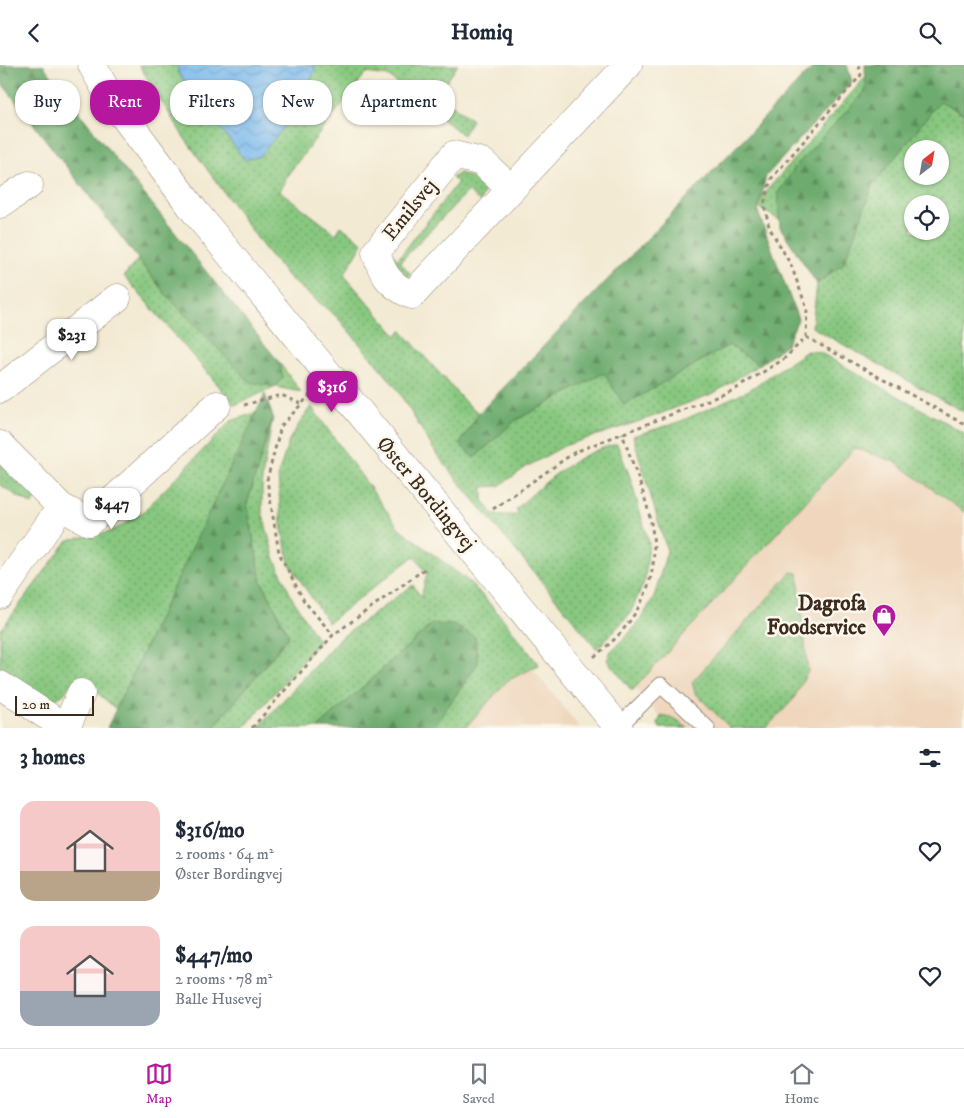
<!DOCTYPE html>
<html lang="en">
<head>
<meta charset="utf-8">
<style>
	body { margin:0; font-family:"IM FELL DW Pica",serif; background:#f2f2f3; color:#1f2937; height:100vh; display:flex; flex-direction:column; font-size:19px; white-space:nowrap }
	* { box-sizing:border-box; margin:0 }
	p { font-size:16px; color:#747a83 }
	.icon { flex:none; width:28px; height:28px; fill:none; stroke:currentColor; stroke-width:2; stroke-linecap:round; stroke-linejoin:round }
	.map { position:relative; height:663px; overflow:hidden }
	.sheet { display:flex; flex-direction:column; background:#fff; flex:1 }
	.sheet>* { flex:none }
	.top-card { position:absolute; left:15px; top:15px; width:500px; height:45px; display:flex; gap:10px }
	.needle { width:32px; rotate:31deg }
	.controls { position:absolute; left:904px; top:75px; display:grid; gap:10px }
	.controls a { display:grid; place-items:center; width:45px; height:45px; border-radius:50%; background:#fff; box-shadow:0 1px 4px #0004; font-size:25px }
	.scale { position:absolute; left:15px; bottom:12px; width:79px; box-sizing:border-box; padding-left:5px; border:2px solid #3b2a1e; border-top:0; font-size:14px; line-height:18px; white-space:nowrap; color:#3b2a1e; -webkit-text-stroke:4px #fbf7ec; paint-order:stroke }
	.price { position:absolute; translate:-50% -42px; padding:0 11px; border-radius:10px; background:#fff; color:#222; font-size:16px; line-height:32px; filter:drop-shadow(0 1px 2px #0008) }
	.price::after { content:''; position:absolute; left:50%; top:30px; width:15px; height:11px; margin-left:-8px; background:inherit; clip-path:polygon(0 0,100% 0,50% 100%) }
	.price.on { background:#b5179e; color:#fff }
	ul { padding:0; list-style:none }
	li { display:flex; align-items:center; gap:15px; height:125px; padding:0 20px }
	li span { display:grid; place-items:center; flex:none; width:140px; height:100px; border-radius:15px; color:#555 }
	li>.icon { margin-inline-start:auto }
	span .icon { width:60px; height:60px; fill:#fffc; stroke-width:1 }
	li b { font-size:21px }
	h2 { display:flex; justify-content:space-between; align-items:center; height:60px; padding:0 20px; font-size:21px }
	.chip { padding:0 18px; border-radius:20px; background:#fff; box-shadow:0 1px 4px #0004; font-size:18px; line-height:45px }
	.chip.on { background:#b5179e; color:#fff }
	header { display:flex; justify-content:space-between; align-items:center; height:65px; padding:0 20px; background:#fff; font-size:22px; font-weight:800 }
	.tabs { display:flex; justify-content:space-around; align-items:center; height:70px; border-top:1px solid #e0e1e3; background:#fff; font-size:14px; color:#747a83 }
	.tabs a { display:grid; justify-items:center; gap:2px }
	.tabs .on { color:#b5179e }
	.map>svg:first-child { display:block }
	.built { fill:#efd6bc }
	.grass { fill:url(#grass-dots); stroke:#61784e; fill-rule:evenodd }
	.forest { fill:url(#forest-firs); stroke:#546b46 }
	.water { fill:url(#water-waves); stroke:#5a7286 }
	.lines { fill:none; stroke-linecap:round; stroke-linejoin:round }
	.lane-casing { stroke:#978a78; stroke-width:17 }
	.street-casing { stroke:#978a78; stroke-width:29 }
	.secondary-casing { stroke:#978a78; stroke-width:29 }
	.path { stroke:#978a78; stroke-width:3; stroke-dasharray:4 4; stroke-linecap:butt }
	.lane { stroke:#fff; stroke-width:15 }
	.street { stroke:#fff; stroke-width:28 }
	.secondary { stroke:#fff; stroke-width:28 }
	.labels { text-anchor:middle; dominant-baseline:central; stroke-width:5; stroke-linejoin:round; paint-order:stroke }
	.street-label { font-size:21px; fill:#3b2a1e; stroke:#fbf7ec }
	.poi-label { font-size:21px; font-weight:bold; fill:#3b2a1e; stroke:#fbf7ec; text-anchor:end }
</style>
</head>
<body>
<header><svg class="icon" aria-label="back" viewBox="0 0 24 24"><path d="M15 5l-7 7 7 7"/></svg>Homiq<svg class="icon" aria-label="search" viewBox="0 0 24 24"><circle cx="10" cy="10" r="6"/><path d="M15 15l6 6"/></svg></header>
<div class="map">
<svg width="964" height="663" viewBox="0 0 964 663">
	<defs>
		<pattern id="grass-dots" width="8" height="8" patternUnits="userSpaceOnUse" patternTransform="scale(1.25)"><rect width="8" height="8" fill="#87c77f"/><path d="M2 2h.1M6 6h.1" fill="none" stroke="#70a267" stroke-width="1.8" stroke-linecap="round"/></pattern>
		<pattern id="forest-firs" width="22" height="20" patternUnits="userSpaceOnUse" patternTransform="scale(1.25)"><rect width="22" height="20" fill="#6dac6e"/><path d="M5 1l3.5 6h-7zM16 11l3.5 6h-7z" fill="#5b8c5a"/></pattern>
		<pattern id="water-waves" width="16" height="10" patternUnits="userSpaceOnUse" patternTransform="scale(1.25)"><rect width="16" height="10" fill="#79b9ed"/><path d="M0 5q4-4 8 0t8 0" fill="none" stroke="#6497bf"/></pattern>
	</defs>
	<rect width="100%" height="100%" fill="#fbf7ec"/>
	<filter id="ink" filterUnits="userSpaceOnUse"><feTurbulence type="fractalNoise" baseFrequency=".02" numOctaves="2"/><feDisplacementMap in="SourceGraphic" scale="10" xChannelSelector="R" yChannelSelector="G"/><feConvolveMatrix kernelMatrix="1 2 1 2 8 2 1 2 1" color-interpolation-filters="sRGB"/></filter>
	<filter id="wash" filterUnits="userSpaceOnUse"><feTurbulence type="fractalNoise" baseFrequency=".0096" numOctaves="4" result="noise"/><feDisplacementMap in="SourceGraphic" scale="20" xChannelSelector="R" yChannelSelector="G"/><feGaussianBlur stdDeviation="1.12" result="paint"/><feColorMatrix in="noise" values="0 0 0 0 0 0 0 0 0 0 0 0 0 0 0 0 0 1.4 0 .05"/><feComposite in="paint" operator="in"/></filter>
	<g filter="url(#wash)">
		<rect width="100%" height="100%" fill="#f3ead3"/>
		<!-- built -->
		<g class="built">
			<path d="M857,364l107,51v248h-294l-38,-43z"/>
			<path d="M524,593l56,70h-141z"/>
		</g>
		<!-- grass -->
		<g class="grass">
			<path d="M139,0h39v8l67,87 70,-90 -2,-5h145l-20,29 34,26 -9,15 -75,-59 -22,-3 -77,100 -9,18 56,43 5,-8 22,17 -19,32 53,61 4,-6 65,73 13,10 -19,31 14,14 42,-38 88,-47 20,31 105,-59 30,20 -45,28 -65,25 -85,28 -36,20 -29,20 -16,1v13l11,15h24l-2,-6c30,-28 60,-56 101,-65l13,33 19,66 -4,37 -15,34 -33,35 -160,-194 -42,-69 -58,-69 -48,-39 -24,-29 -82,-113z"/>
			<path d="M876,0h88v347l-152,-85 5,-43 27,-21 2,-4 -92,-54zM912,84h28v27h-28zM912,139h28v27h-28z"/>
			<path d="M459,108c12,3 18,8 25,19l-4,10 -12,-11 -68,71 11,12 -3,4 -8,2 -10,-15 2,-13 5,8 61,-78 -6,-4z"/>
			<path d="M138,194l28,36 117,82 -5,-16 23,31 -26,-5 -40,18 -111,-129z"/>
			<path d="M807,286l12,1 145,81v79l-69,-50 -40,-14 -223,243 -25,-31 4,-9 26,-26 17,-28 13,-46 -34,-115 46,-14 70,-32z"/>
			<path d="M311,341l88,122 73,56 32,36 35,45 -32,16 -42,47h-32l5,-9 -6,-95 -114,104h-60l81,-89 74,-54 8,12 6,-23 -13,-18 -86,67 -39,-60 -8,-39 -3,-50 12,-36z"/>
			<path d="M257,347l-141,297 -22,-19 -23,-7 -7,11 -16,10 -48,-29v-44l68,-91 43,-8 32,-20 88,-91z"/>
			<path d="M273,352l-11,61v33l12,46 17,39 28,46 -75,86h-31l76,-92 -28,-56 -14,-76z"/>
			<path d="M0,395l38,36 -6,9 -32,-20z"/>
			<path d="M791,507l7,1 10,98 -15,29 -27,28h-36l-35,-35 -3,-11z"/>
			<path d="M661,651l13,3 14,9h-28l-2,-4z"/>
		</g>
		<!-- forest -->
		<g class="forest">
			<path d="M0,0h43l60,78 175,218 5,16 -8,10 -25,-5 -84,-87 -166,-214z"/>
			<path d="M815,0h32l5,17 -86,94 -8,36 40,107 -11,25 -28,21 -30,-20 -105,60 -20,-32 -88,47 -42,38 -14,-14 19,-31z"/>
			<path d="M865,0h99v49l-24,-13 -67,84 -29,78 -27,21 -37,-57 -2,-34 18,-27 70,-76z"/>
			<path d="M265,329l8,23 -26,87 14,76 28,56 -76,92h-106z"/>
			<path d="M432,559l22,1 21,12 3,26 -45,65h-115z"/>
		</g>
		<!-- water -->
		<path class="water" d="M178,0h135l2,5 -17,40 -38,46 -15,4 -67,-87z"/>
	</g>
	<g filter="url(#ink)">
		<g class="lines">
			<defs>
				<path id="lane" d="M618,662l43,-42 46,43"/>
				<g id="street">
					<path d="M511,124l-29,-27 -28,-7 -78,97c6,22 14,34 36,43l216,-230"/>
					<path d="M0,139l29,-19"/>
					<path d="M0,324l117,-91"/>
					<path d="M0,380l61,62 28,15 128,-117"/>
					<path d="M0,530l61,-88"/>
					<path d="M0,620l66,43"/>
					<path d="M66,663l15,-35"/>
				</g>
				<path id="secondary" d="M92,0l19,34 85,114 423,515"/>
			</defs>
			<!-- lane casing -->
			<use href="#lane" class="lane-casing"/>
			<!-- street casing -->
			<use href="#street" class="street-casing"/>
			<!-- secondary casing -->
			<use href="#secondary" class="secondary-casing"/>
			<!-- path -->
			<g class="path">
				<path d="M806,272l158,87"/>
				<path d="M311,329l-30,32 -14,54 12,73 25,48 29,34"/>
				<path d="M244,340l37,-10 21,9"/>
				<path d="M493,444l82,-57 159,-62 50,-31 22,-22 1,-28 -16,-44 -22,-38 -5,-23 7,-25 90,-104 -2,-10"/>
				<path d="M594,592c9,-8 20,-16 28,-26 57,-69 25,-124 0,-198"/>
				<path d="M252,663l81,-93 93,-67"/>
			</g>
			<!-- lane -->
			<use href="#lane" class="lane"/>
			<!-- street -->
			<use href="#street" class="street"/>
			<!-- secondary -->
			<use href="#secondary" class="secondary"/>
		</g>
	</g>
	<!-- icons -->
	<defs>
		<symbol id="shop-pin" viewBox="-11 -11 22 30"><path d="M0 17L-7.5 6A9.5 9.5 0 1 1 7.5 6Z" fill="#b5179e" stroke="#fbf7ec"/><path d="M-5-2.5h2.3a2.7 3.5 0 0 1 5.4 0H5L5.5 6h-11ZM-1.5-2.5h3a1.5 2.3 0 0 0-3 0Z" fill="#fff"/></symbol>
	</defs>
	<g fill-rule="evenodd">
		<use href="#shop-pin" x="870" y="537" width="28" height="38"/>
	</g>
	<g class="labels">
		<!-- street labels -->
		<g class="street-label">
			<text transform="translate(410 145) rotate(-51)">Emilsvej</text>
			<text transform="translate(426 429) rotate(50)">Øster Bordingvej</text>
		</g>
		<!-- poi labels -->
		<g class="poi-label">
			<text x="866" y="539">Dagrofa<tspan x="866" dy="24">Foodservice</tspan></text>
		</g>
	</g>
</svg>
<div class="controls">
<a><svg class="needle" viewBox="-14 -14 28 28"><path d="M0-13l5 13h-10z" fill="#e53935"/><path d="M0 13l5-13h-10z" fill="#747a83"/></svg></a>
<a><svg class="icon" aria-label="locate" viewBox="0 0 24 24"><circle cx="12" cy="12" r="6"/><path d="M12 2v4M12 18v4M2 12h4M18 12h4"/></svg></a>
</div>
<div class="scale">20 m</div>
<b class="price" style="left:72px;top:296px">$231</b>
<b class="price on" style="left:332px;top:348px">$316</b>
<b class="price" style="left:112px;top:465px">$447</b>
<div class="top-card">
<a class="chip">Buy</a>
<a class="chip on">Rent</a>
<a class="chip">Filters</a>
<a class="chip">New</a>
<a class="chip">Apartment</a>
</div>
</div>
<section class="sheet">
<h2>3 homes<svg class="icon" aria-label="filters" viewBox="0 0 24 24"><path d="M4 7h16M4 17h16"/><circle cx="9" cy="7" r="2"/><circle cx="15" cy="17" r="2"/></svg></h2>
<ul>
<li><span style="background:linear-gradient(#f6c9c9 70%,#b9a48a 0)"><svg class="icon" aria-label="home" viewBox="0 0 24 24"><path d="M3 11l9-7 9 7M6 9v11h12V9"/></svg></span><div><b>$316/mo</b><p>2 rooms · 64 m²</p><p>Øster Bordingvej</p></div><svg class="icon" aria-label="heart" viewBox="0 0 24 24"><path d="M12 20l-8-8c-3-5 5-10 8-4 3-6 11-1 8 4z"/></svg></li>
<li><span style="background:linear-gradient(#f6c9c9 65%,#9aa5b1 0)"><svg class="icon" aria-label="home" viewBox="0 0 24 24"><path d="M3 11l9-7 9 7M6 9v11h12V9"/></svg></span><div><b>$447/mo</b><p>2 rooms · 78 m²</p><p>Balle Husevej</p></div><svg class="icon" aria-label="heart" viewBox="0 0 24 24"><path d="M12 20l-8-8c-3-5 5-10 8-4 3-6 11-1 8 4z"/></svg></li>
</ul>
</section>
<nav class="tabs">
<a class="on"><svg class="icon" aria-label="map" viewBox="0 0 24 24"><path d="M3 6l6-2 6 2 6-2v14l-6 2-6-2-6 2zM9 4v14M15 6v14"/></svg>Map</a>
<a><svg class="icon" aria-label="saved" viewBox="0 0 24 24"><path d="M7 4h10v16l-5-4-5 4z"/></svg>Saved</a>
<a><svg class="icon" aria-label="home" viewBox="0 0 24 24"><path d="M3 11l9-7 9 7M6 9v11h12V9"/></svg>Home</a>
</nav>
</body>
</html>
